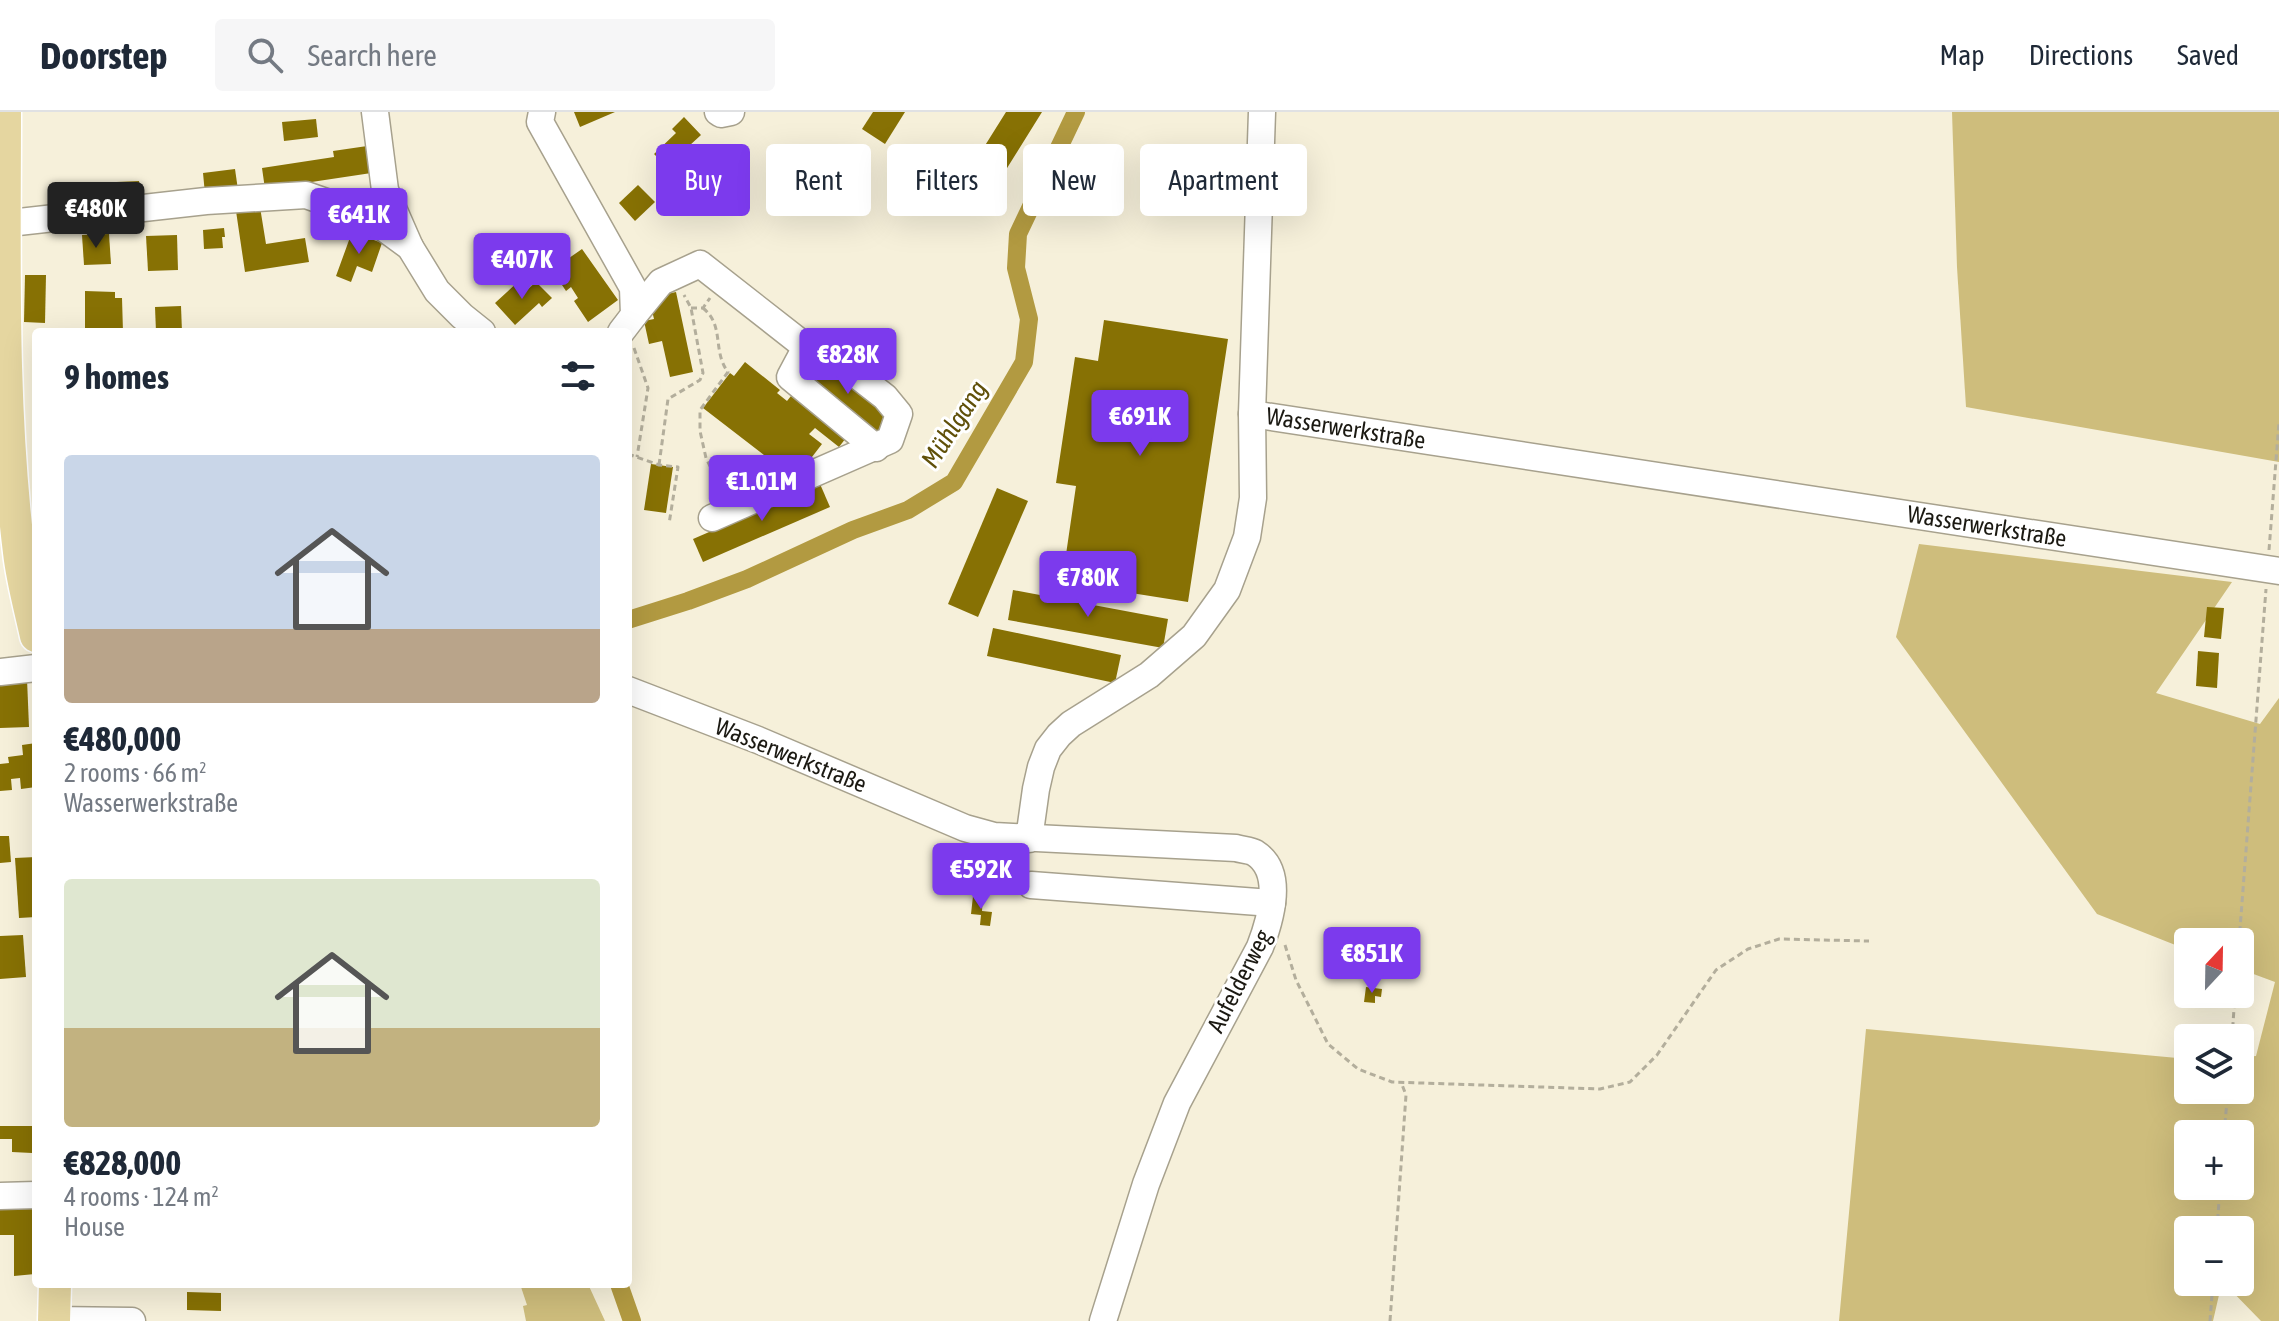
<!DOCTYPE html>
<html lang="en">
<head>
<meta charset="utf-8">
<style>
	body { margin:0; font-family:"Asap Condensed",sans-serif; background:#f6f6f7; color:#1f2937; height:100vh; display:flex; flex-direction:column; font-size:30px; white-space:nowrap }
	* { box-sizing:border-box; margin:0 }
	p { font-size:26px; color:#747a83 }
	.icon { flex:none; width:44px; height:44px; fill:none; stroke:currentColor; stroke-width:2; stroke-linecap:round; stroke-linejoin:round }
	.map { position:relative; flex:1; overflow:hidden }
	.drawer { position:absolute; left:32px; top:216px; width:600px; height:960px; display:flex; flex-direction:column; background:#fff; border-radius:8px; box-shadow:0 8px 32px #0002 }
	.drawer>* { flex:none }
	.guide { position:absolute; left:656px; top:32px; width:760px; height:72px; display:flex; gap:16px }
	.needle { width:52px; rotate:22deg }
	.buttons { position:absolute; left:2174px; top:816px; display:grid; gap:16px }
	.buttons a { display:grid; place-items:center; width:80px; height:80px; border-radius:8px; background:#fff; box-shadow:0 8px 32px #0002; font-size:40px }
	.price { position:absolute; translate:-50% -68px; padding:0 18px; border-radius:8px; background:#7c3aed; color:#fff; font-size:26px; line-height:52px; filter:drop-shadow(0 2px 4px #0008) }
	.price::after { content:''; position:absolute; left:50%; top:48px; width:24px; height:18px; margin-left:-12px; background:inherit; clip-path:polygon(0 0,100% 0,50% 100%) }
	.price.on { background:#222; color:#fff }
	ul { padding:0; list-style:none }
	li { display:grid; align-content:center; gap:16px; height:424px; padding:0 32px }
	li span { display:grid; place-items:center; height:248px; border-radius:8px; color:#555 }
	li>.icon { margin-inline-start:auto }
	span .icon { width:144px; height:144px; fill:#fffc; stroke-width:1 }
	li b { font-size:34px }
	h2 { display:flex; justify-content:space-between; align-items:center; height:96px; padding:0 32px; font-size:34px }
	.pill { padding:0 28px; border-radius:8px; background:#fff; box-shadow:0 8px 32px #0002; font-size:28px; line-height:72px }
	.pill.on { background:#7c3aed; color:#fff }
	header { display:flex; align-items:center; gap:48px; box-sizing:border-box; height:112px; padding:0 40px; background:#fff; border-bottom:2px solid #e0e1e3 }
	header strong { font-size:38px }
	nav { display:flex; gap:44px; margin-inline-start:auto; font-size:28px }
	.search { width:560px; height:72px; background:#f6f6f7; display:flex; align-items:center; gap:20px; box-sizing:border-box; padding:0 28px; border-radius:8px; color:#747a83; font-size:30px }
	.map>svg:first-child { display:block }
	.green { fill:#cebd7c; fill-rule:evenodd }
	.lines { fill:none; stroke-linecap:round; stroke-linejoin:round }
	.canal { stroke:#b29a41; stroke-width:18 }
	.building { fill:#877104 }
	.minor-casing { stroke:#a7a18d; stroke-width:29 }
	.major-casing { stroke:#fff; stroke-width:35 }
	.path { stroke:#b3ae9c; stroke-width:3; stroke-dasharray:6 4; stroke-linecap:butt }
	.minor { stroke:#fff; stroke-width:26 }
	.major { stroke:#e5d6a0; stroke-width:32 }
	.labels { text-anchor:middle; dominant-baseline:central; stroke-width:6; stroke-linejoin:round; paint-order:stroke }
	.street-label { font-size:24px; fill:#1b1912; stroke:#fff }
	.water-label { font-size:26px; font-style:italic; fill:#605009; stroke:#fff }
</style>
</head>
<body>
<header>
<strong>Doorstep</strong>
<div class="search"><svg class="icon" aria-label="search" viewBox="0 0 24 24"><circle cx="10" cy="10" r="6"/><path d="M15 15l6 6"/></svg>Search here</div>
<nav><a>Map</a><a>Directions</a><a>Saved</a></nav>
</header>
<div class="map">
<svg width="2279" height="1209" viewBox="0 0 2279 1209">
	<rect width="100%" height="100%" fill="#f6f0da"/>
	<!-- green -->
	<g class="green">
		<path d="M1952,0h327v350l-313,-55 -9,-140z"/>
		<path d="M1919,432l313,38 -76,111 104,31 19,-26v623h-18l-38,-39h17v-52h-52v52h34l-9,39h-374l27,-292 322,30v31h52v-33l16,-1 19,-74 -35,-13v-27h-52v8l-91,-36 -201,-277zM2188,1022h52v52h-52z"/>
		<path d="M520,1172h68l17,37h-79l-3,-15 4,-1z"/>
	</g>
	<g class="lines">
		<!-- canal -->
		<g class="canal">
			<path d="M628,508l60,-19 59,-22 106,-49 55,-20 46,-28 70,-120 5,-43 -13,-51 2,-34 58,-122"/>
			<path d="M619,1172l13,37"/>
		</g>
	</g>
	<!-- building -->
	<g class="building">
		<path d="M574,0h41l-35,15z"/>
		<path d="M873,0h32l-20,32 -23,-15z"/>
		<path d="M1006,0h36l-63,101 -53,-34 16,-26 27,18z"/>
		<path d="M684,5l17,18 -12,11 20,20 -25,26 -13,-12 5,-4 -22,-22 22,-21 -4,-4z"/>
		<path d="M316,7l2,18 -34,4 -2,-19z"/>
		<path d="M374,33l4,27 -113,17 -3,-21 72,-11 -1,-6z"/>
		<path d="M235,57l3,21 -33,4 -2,-21z"/>
		<path d="M139,69l1,21 -47,2v-5l-43,2 -1,-16z"/>
		<path d="M638,73l17,17 -20,19 -16,-18z"/>
		<path d="M260,95l6,37 39,-6 4,24 -64,10 -9,-61z"/>
		<path d="M224,116l1,9h-3l1,11 -19,1 -1,-19z"/>
		<path d="M352,120l30,11 -10,29 -15,-6 -6,16 -15,-6z"/>
		<path d="M109,122l2,30 -27,1 -2,-30z"/>
		<path d="M177,123l1,35 -30,1 -2,-35z"/>
		<path d="M582,137l36,51 -30,22 -14,-21 4,-3 -7,-11 -5,4 -14,-21z"/>
		<path d="M25,163h21l-1,48 -21,-1z"/>
		<path d="M520,168l8,9 8,-7 16,16 -10,9 -3,-4 -24,22 -20,-22z"/>
		<path d="M85,179l30,1v6h7l1,34h-38z"/>
		<path d="M676,180l17,80 -23,5 -8,-36 -13,3 -5,-23 10,-2 -5,-21z"/>
		<path d="M181,194l1,26h-26l-1,-25z"/>
		<path d="M1104,208l124,19 -40,263 -126,-20 14,-96 -20,-3 19,-126 23,4z"/>
		<path d="M819,245l74,56 -16,22 -74,-56z"/>
		<path d="M745,250l35,28 -3,3 10,8 8,-10 54,43 -10,13 -24,-19 -6,6 13,10 -27,35 -92,-71 27,-35 4,3z"/>
		<path d="M651,352l22,3 -7,46 -22,-3z"/>
		<path d="M820,372l10,23 -127,55 -10,-23z"/>
		<path d="M997,376l31,13 -50,116 -30,-13z"/>
		<path d="M1013,478l155,29 -5,29 -155,-28z"/>
		<path d="M2207,495l17,1 -3,31 -17,-2z"/>
		<path d="M993,516l128,27 -6,28 -128,-27z"/>
		<path d="M2198,539l21,2 -2,35 -21,-2z"/>
		<path d="M27,567l2,48 -29,1v-48z"/>
		<path d="M36,631v44l-15,2 -1,-11 -9,1 1,11 -12,1v-27l9,-1 -1,-6 15,-2 -1,-10z"/>
		<path d="M0,724h9l2,26 -11,1z"/>
		<path d="M36,745v60l-17,1 -4,-60z"/>
		<path d="M973,784l10,1 -1,14 10,1 -2,14 -10,-1 1,-10 -10,-1z"/>
		<path d="M23,823l3,42 -26,2v-43z"/>
		<path d="M1366,875l16,2 -1,8 -6,-1v7l-11,-1z"/>
		<path d="M0,1014h32v27l-20,-1v-13h-12z"/>
		<path d="M0,1096h36l-1,66 -21,2v-41h-14z"/>
		<path d="M187,1180l34,1v18l-34,-1z"/>
	</g>
	<g class="lines">
		<defs>
			<g id="minor">
				<path d="M375,0l10,78 25,57"/>
				<path d="M542,0l-2,10 93,166 1,27 -13,17"/>
				<path d="M718,0l3,2 10,-2"/>
				<path d="M0,112l206,-23 100,-6 63,22 41,30 27,44 25,25 20,16"/>
				<path d="M634,203l27,-33 39,-18 106,83 12,-2 67,52 14,17 -9,26 -178,78"/>
				<path d="M806,235l-16,30 86,71"/>
				<path d="M1252,302l1027,157"/>
				<path d="M0,560l36,-4"/>
				<path d="M628,578l130,50 207,88 29,8 242,12c6,2 14,2 19,5 30,19 15,68 5,94l-83,156 -31,81 -43,137"/>
				<path d="M1029,727l7,-50 5,-22 7,-18 11,-14 12,-11 78,-49 45,-39 33,-46 20,-53 6,-39 -1,-84 10,-302"/>
				<path d="M1031,773l241,18"/>
				<path d="M0,1084l36,-1"/>
				<path d="M54,1208l78,1"/>
			</g>
			<g id="major">
				<path d="M5,0c0,146 -4,295 14,440 3,28 11,56 17,84"/>
				<path d="M54,1209l1,-37"/>
			</g>
		</defs>
		<!-- minor casing -->
		<use href="#minor" class="minor-casing"/>
		<!-- major casing -->
		<use href="#major" class="major-casing"/>
		<!-- path -->
		<g class="path">
			<path d="M691,196h12l7,-10"/>
			<path d="M703,196c22,18 9,43 25,64l-28,38v21l6,27 9,18 12,10"/>
			<path d="M634,236l14,40 -11,69"/>
			<path d="M628,342l31,11 19,2 -9,57"/>
			<path d="M659,353l9,-66 32,-19 3,-7 -12,-65 -7,-13"/>
			<path d="M2269,438l10,-128"/>
			<path d="M2239,830l27,-353"/>
			<path d="M1285,833l11,35 32,64 30,25 34,13 208,7 30,-7 27,-27 59,-85 32,-21 31,-10 90,2"/>
			<path d="M2232,926l3,-44"/>
			<path d="M2224,1022l4,-44"/>
			<path d="M2217,1118l3,-44"/>
			<path d="M1390,1209l16,-226 -5,-13"/>
			<path d="M2210,1209l3,-39"/>
		</g>
		<!-- minor -->
		<use href="#minor" class="minor"/>
		<!-- major -->
		<use href="#major" class="major"/>
	</g>
	<g class="labels">
		<!-- street labels -->
		<g class="street-label">
			<text transform="translate(1346 316) rotate(9)">Wasserwerkstraße</text>
			<text transform="translate(1987 414) rotate(9)">Wasserwerkstraße</text>
			<text transform="translate(791 643) rotate(22)">Wasserwerkstraße</text>
			<text transform="translate(1239 869) rotate(-63)">Aufelderweg</text>
		</g>
		<!-- water labels -->
		<g class="water-label">
			<text transform="translate(954 312) rotate(-57)">Mühlgang</text>
		</g>
	</g>
</svg>
<div class="buttons">
<a><svg class="needle" viewBox="-14 -14 28 28"><path d="M0-13l5 13h-10z" fill="#e53935"/><path d="M0 13l5-13h-10z" fill="#747a83"/></svg></a>
<a><svg class="icon" aria-label="layers" viewBox="0 0 24 24"><path d="M12 4l9 5-9 5-9-5zM3 14l9 5 9-5"/></svg></a>
<a>+</a>
<a>−</a>
</div>
<b class="price on" style="left:96px;top:138px">€480K</b>
<b class="price" style="left:359px;top:144px">€641K</b>
<b class="price" style="left:522px;top:189px">€407K</b>
<b class="price" style="left:848px;top:284px">€828K</b>
<b class="price" style="left:1140px;top:346px">€691K</b>
<b class="price" style="left:762px;top:411px">€1.01M</b>
<b class="price" style="left:1088px;top:507px">€780K</b>
<b class="price" style="left:981px;top:799px">€592K</b>
<b class="price" style="left:1372px;top:883px">€851K</b>
<div class="guide">
<a class="pill on">Buy</a>
<a class="pill">Rent</a>
<a class="pill">Filters</a>
<a class="pill">New</a>
<a class="pill">Apartment</a>
</div>
<section class="drawer">
<h2>9 homes<svg class="icon" aria-label="filters" viewBox="0 0 24 24"><path d="M4 7h16M4 17h16"/><circle cx="9" cy="7" r="2"/><circle cx="15" cy="17" r="2"/></svg></h2>
<ul>
<li><span style="background:linear-gradient(#c9d6e8 70%,#b9a48a 0)"><svg class="icon" aria-label="home" viewBox="0 0 24 24"><path d="M3 11l9-7 9 7M6 9v11h12V9"/></svg></span><div><b>€480,000</b><p>2 rooms · 66 m²</p><p>Wasserwerkstraße</p></div></li>
<li><span style="background:linear-gradient(#dfe7d0 60%,#c2b280 0)"><svg class="icon" aria-label="home" viewBox="0 0 24 24"><path d="M3 11l9-7 9 7M6 9v11h12V9"/></svg></span><div><b>€828,000</b><p>4 rooms · 124 m²</p><p>House</p></div></li>
</ul>
</section>
</div>
</body>
</html>
